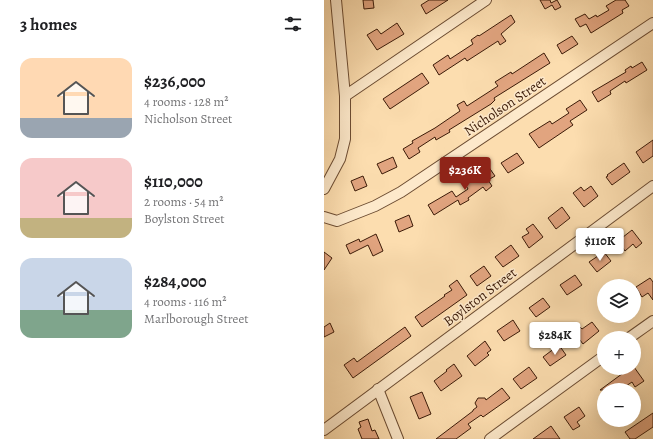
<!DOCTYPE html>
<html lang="en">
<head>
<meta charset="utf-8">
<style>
	body { margin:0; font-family:Alegreya,serif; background:#f2f2f2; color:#202124; height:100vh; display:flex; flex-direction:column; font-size:15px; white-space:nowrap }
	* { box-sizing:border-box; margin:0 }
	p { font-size:13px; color:#757577 }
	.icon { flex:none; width:22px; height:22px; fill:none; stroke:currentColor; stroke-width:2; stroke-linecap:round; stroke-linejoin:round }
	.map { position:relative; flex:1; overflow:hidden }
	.drawer { display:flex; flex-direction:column; background:#fff; width:324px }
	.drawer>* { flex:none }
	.controls { position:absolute; left:273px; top:279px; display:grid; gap:8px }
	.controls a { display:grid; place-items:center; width:44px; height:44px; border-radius:50%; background:#fff; box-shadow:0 4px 16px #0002; font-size:20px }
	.price { position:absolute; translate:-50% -34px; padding:0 9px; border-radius:4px; background:#fff; color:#222; font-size:13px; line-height:26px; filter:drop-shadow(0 1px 2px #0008) }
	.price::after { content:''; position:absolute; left:50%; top:24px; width:12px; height:9px; margin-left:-6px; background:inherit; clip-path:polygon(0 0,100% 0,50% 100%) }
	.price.selected { background:#8f2418; color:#fff }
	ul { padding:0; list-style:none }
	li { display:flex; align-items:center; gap:12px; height:100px; padding:0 20px }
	li span { display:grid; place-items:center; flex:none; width:112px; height:80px; border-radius:12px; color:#555 }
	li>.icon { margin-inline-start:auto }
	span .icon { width:48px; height:48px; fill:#fffc; stroke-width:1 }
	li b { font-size:17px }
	h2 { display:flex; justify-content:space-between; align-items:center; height:48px; padding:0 20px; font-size:17px }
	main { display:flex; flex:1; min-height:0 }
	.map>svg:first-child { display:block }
	.building { fill:#e1a47f; stroke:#3c1b08 }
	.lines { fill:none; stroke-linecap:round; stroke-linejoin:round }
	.street-casing { stroke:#6c4c32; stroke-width:12 }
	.street { stroke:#fde9cb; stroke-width:10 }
	.labels { text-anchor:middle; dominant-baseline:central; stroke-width:3; stroke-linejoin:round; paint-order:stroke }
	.street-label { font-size:14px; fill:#3c1b08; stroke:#fde9cb }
</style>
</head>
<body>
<main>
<section class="drawer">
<h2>3 homes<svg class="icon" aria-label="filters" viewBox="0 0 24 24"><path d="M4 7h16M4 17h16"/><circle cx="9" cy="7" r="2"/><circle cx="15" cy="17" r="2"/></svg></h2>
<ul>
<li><span style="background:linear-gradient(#ffd9b3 75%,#9aa5b1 0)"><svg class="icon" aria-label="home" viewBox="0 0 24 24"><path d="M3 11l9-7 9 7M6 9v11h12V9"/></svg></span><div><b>$236,000</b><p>4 rooms · 128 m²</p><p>Nicholson Street</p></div></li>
<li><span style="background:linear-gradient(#f6c9c9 75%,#c2b280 0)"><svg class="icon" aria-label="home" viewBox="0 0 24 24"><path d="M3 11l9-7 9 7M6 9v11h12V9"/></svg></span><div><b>$110,000</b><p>2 rooms · 54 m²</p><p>Boylston Street</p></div></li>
<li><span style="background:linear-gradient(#c9d6e8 65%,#7fa58c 0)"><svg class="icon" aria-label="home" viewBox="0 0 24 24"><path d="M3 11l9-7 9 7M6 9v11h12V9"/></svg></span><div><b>$284,000</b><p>4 rooms · 116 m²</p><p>Marlborough Street</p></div></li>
</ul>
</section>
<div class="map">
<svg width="329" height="439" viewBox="0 0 329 439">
	<rect width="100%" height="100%" fill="#fcddaf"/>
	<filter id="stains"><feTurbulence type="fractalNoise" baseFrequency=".005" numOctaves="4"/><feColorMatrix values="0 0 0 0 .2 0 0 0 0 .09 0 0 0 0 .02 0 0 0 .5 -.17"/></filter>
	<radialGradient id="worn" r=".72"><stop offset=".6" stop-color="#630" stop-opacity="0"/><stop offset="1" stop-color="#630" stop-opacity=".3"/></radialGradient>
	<!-- building -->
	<g class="building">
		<path d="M39,0h10l1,8 -10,1z"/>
		<path d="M105,0h19l-22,14 -5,-9z"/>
		<path d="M216,0h10l1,3 6,-3 4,7 -6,3 -3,-5 -7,4z"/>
		<path d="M292,0h9l4,6 -7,4 1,3 -32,20 -5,-9 -6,3 -5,-8 10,-5 4,5 7,-4 1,2 12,-7 -3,-4z"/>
		<path d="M187,15l4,7 -14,12 5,7 -6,4 -2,-4 -31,20 -2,-3 -26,17 -6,-10 15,-10 2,4 23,-15 -2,-4 7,-5 1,1z"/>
		<path d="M73,23l7,11 -27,16 -10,-15 10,-6 4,5z"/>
		<path d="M248,36l6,8 -16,10 -5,-9z"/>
		<path d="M220,53l6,10 -56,35 1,2 -4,4 -42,26 1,2 -14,8 -1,-3 -17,11 2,4 -11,7 -6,-10 10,-6 -1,-2 23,-13 25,-17 -3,-6 7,-4 3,5 31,-20 -3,-4 16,-10 1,2z"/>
		<path d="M318,62l5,8 -21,13 -1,-2 -15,10 1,3 -13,8 -6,-10 34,-20 -1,-2 6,-4 1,2z"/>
		<path d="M98,73l7,10 -39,26 -7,-10z"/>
		<path d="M256,100l7,10 -17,11 3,4 -34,23 -10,-14 21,-13 2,3 17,-11 -3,-4z"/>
		<path d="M329,140v16l-10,7 -7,-11z"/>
		<path d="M193,153l7,10 -16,10 -7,-10z"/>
		<path d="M69,157l4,10 -15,7 -5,-10z"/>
		<path d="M300,163l6,9 -18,13 -6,-8 2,-1 -1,-1z"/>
		<path d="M164,166l7,10 -7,4 4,6 -6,5 -3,-4 -15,11 1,2 -9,5 -2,-5 -24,15 -6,-10 24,-14 4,6 12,-8 -4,-7z"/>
		<path d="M39,176l4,10 -12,5 -4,-10z"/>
		<path d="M267,186l7,10 -14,11 -11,-14 8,-6 3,4z"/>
		<path d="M238,207l8,11 -14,11 -8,-11z"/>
		<path d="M85,215l4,11 -14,6 -4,-11z"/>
		<path d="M209,224l10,13 -14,11 -7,-11 7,-4 -3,-4z"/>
		<path d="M308,230l10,13 -6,5 -3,-4 -8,7 -7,-10z"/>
		<path d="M52,234l7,17 -10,5 -5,-11 -18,9 -4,-9 13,-6 1,3z"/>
		<path d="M187,245l8,11 -16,11 -8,-10z"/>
		<path d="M0,252l8,6 -8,12z"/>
		<path d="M280,252l7,9 -14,11 -8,-10z"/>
		<path d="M160,266l7,10 -14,10 -7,-10z"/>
		<path d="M251,275l7,10 -15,10 -7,-10z"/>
		<path d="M326,278l3,4v18l-5,-7 -6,4 -6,-10z"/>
		<path d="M133,280l10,15 -45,32 -7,-10 30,-21 -1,-1 8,-5 -3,-4z"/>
		<path d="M219,298l7,9 -14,10 -7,-9z"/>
		<path d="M189,320l7,11 -16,10 -7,-10z"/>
		<path d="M268,322l7,9 -16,13 -10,-13 6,-5 3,3z"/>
		<path d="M6,323l4,9 -10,5v-10z"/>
		<path d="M81,327l6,9 -58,42 -9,-13 10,-7 3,4z"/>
		<path d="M161,341l6,9 -4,3 2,2 -14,11 -8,-10z"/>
		<path d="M235,345l7,10 -16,11 -7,-9z"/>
		<path d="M130,364l8,12 -21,15 -7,-10 13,-10 -1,-1z"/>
		<path d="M205,367l8,11 -16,11 -8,-10z"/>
		<path d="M310,367l10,14 -9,6 -3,-5 -12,8h-20l30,-22h4z"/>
		<path d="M178,388l8,10 -27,19 -2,-2 -13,9 3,4 -15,11h-20l37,-28v-1l4,-3 -2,-4 3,-5h7l1,2z"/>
		<path d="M98,392l9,22 -12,5 -9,-22z"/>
		<path d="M255,407l6,9 -8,6 3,4 -7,4 -9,-13z"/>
		<path d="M329,413v14l-18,12h-5l-5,-7z"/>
		<path d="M44,419l4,12 3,-1 4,9h-17l-4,-10 3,-2 -2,-5z"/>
		<path d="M227,426l9,13h-27z"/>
	</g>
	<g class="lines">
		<defs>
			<g id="street">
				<path d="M21,96l141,-96"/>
				<path d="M0,189l16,-30 5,-20v-43l-9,-96"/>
				<path d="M0,217l13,4 38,-15 26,-14 252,-169"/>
				<path d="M305,338l24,-17"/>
				<path d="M54,389l20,50"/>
				<path d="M0,430l329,-244"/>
				<path d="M166,439l114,-83"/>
			</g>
		</defs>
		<!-- street casing -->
		<use href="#street" class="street-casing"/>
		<!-- street -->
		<use href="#street" class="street"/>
	</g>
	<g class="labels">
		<!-- street labels -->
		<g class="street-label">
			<text transform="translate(181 106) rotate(-34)">Nicholson Street</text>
			<text transform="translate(156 297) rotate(-37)">Boylston Street</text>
		</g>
	</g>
	<rect width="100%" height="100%" filter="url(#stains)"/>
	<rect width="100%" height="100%" fill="url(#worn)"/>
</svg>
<div class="controls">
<a><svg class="icon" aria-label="layers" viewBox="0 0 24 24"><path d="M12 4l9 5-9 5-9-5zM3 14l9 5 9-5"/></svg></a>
<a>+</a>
<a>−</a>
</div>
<b class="price selected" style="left:141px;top:191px">$236K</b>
<b class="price" style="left:276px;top:262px">$110K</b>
<b class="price" style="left:231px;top:356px">$284K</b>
</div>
</main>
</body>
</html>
